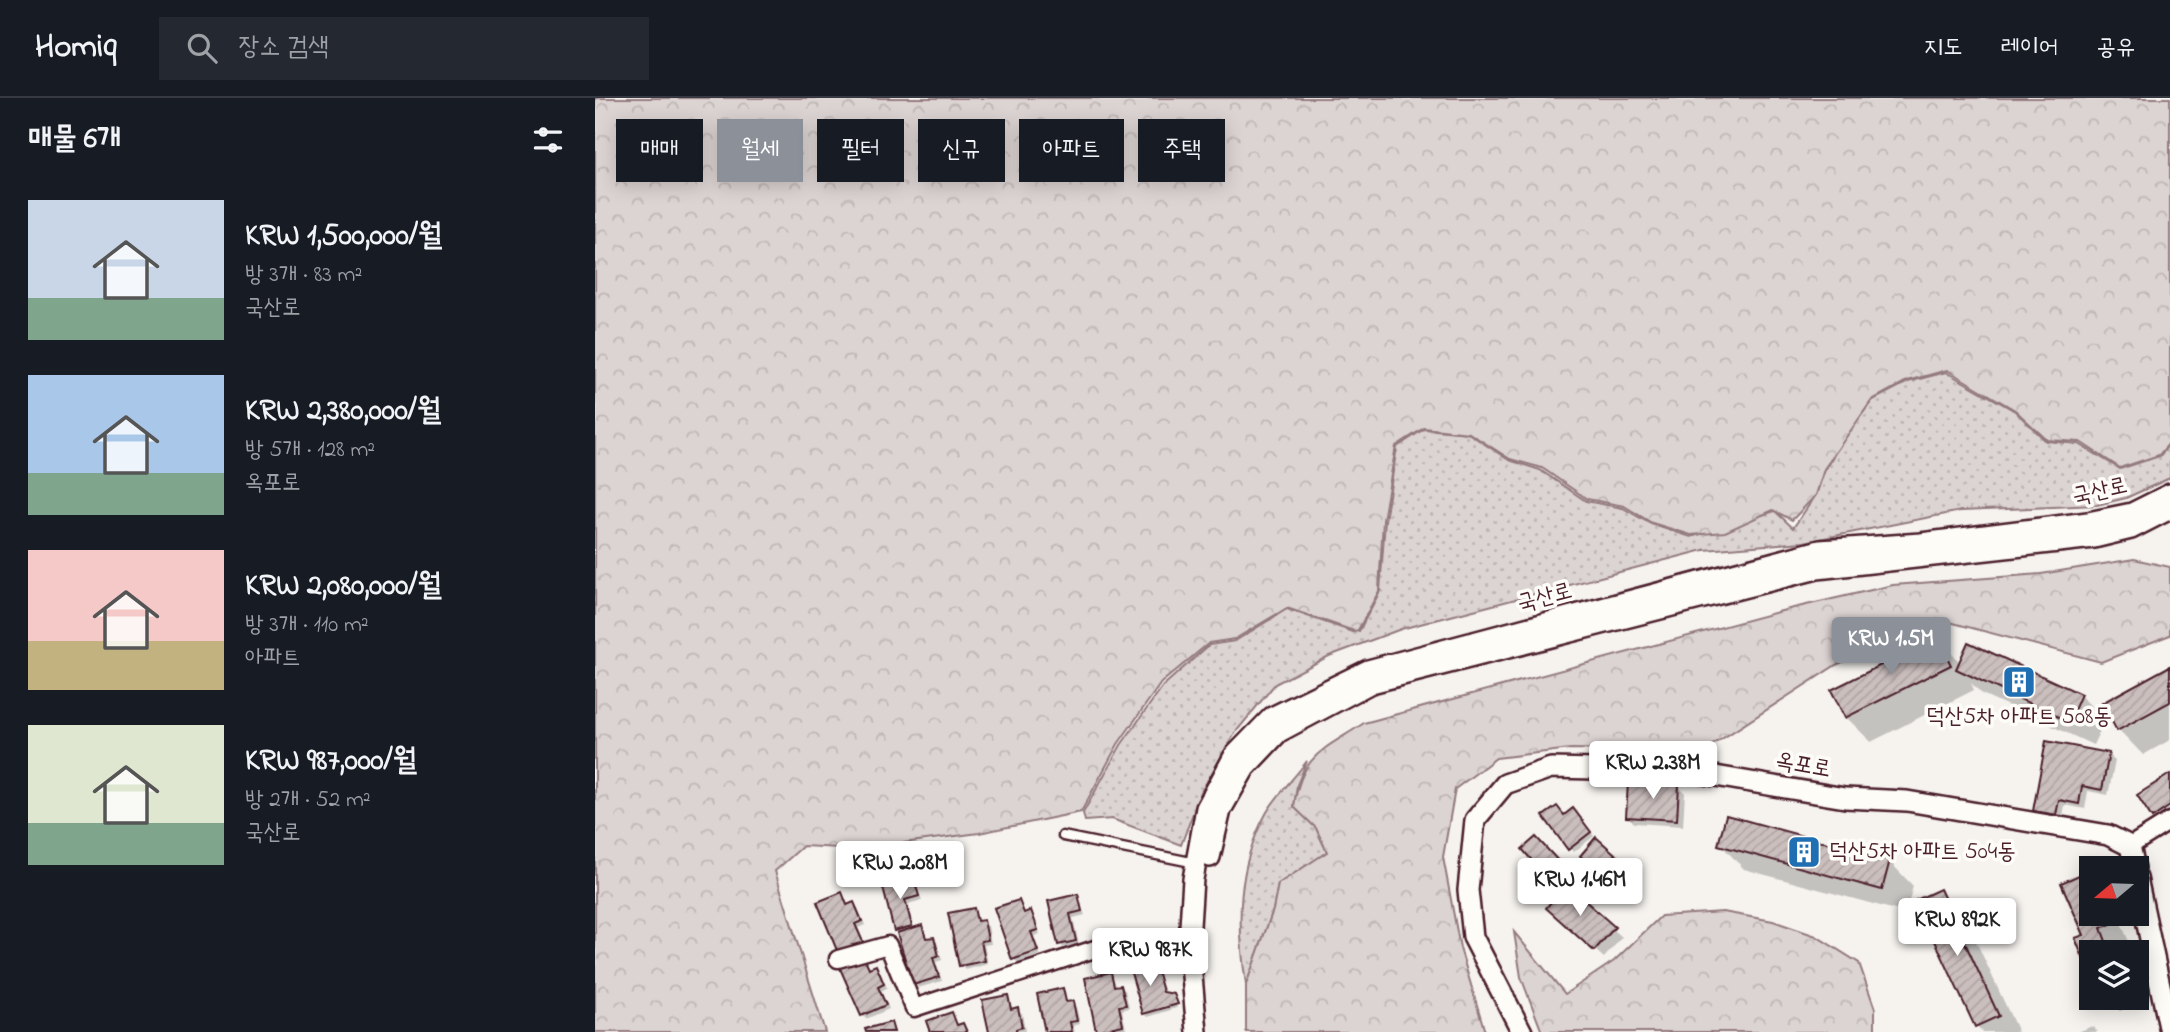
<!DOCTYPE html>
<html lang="ko">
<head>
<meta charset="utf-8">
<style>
	body { margin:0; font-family:"Indie Flower","Poor Story",sans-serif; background:#242831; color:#f1f3f6; height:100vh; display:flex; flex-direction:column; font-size:26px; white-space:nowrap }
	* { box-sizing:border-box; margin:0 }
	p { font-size:23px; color:#9ea1a6 }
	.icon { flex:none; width:38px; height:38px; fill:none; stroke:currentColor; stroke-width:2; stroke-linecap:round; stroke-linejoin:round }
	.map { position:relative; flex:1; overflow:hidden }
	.details { display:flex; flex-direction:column; background:#171b24; width:595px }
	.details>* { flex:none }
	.top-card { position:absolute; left:21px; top:21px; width:665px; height:63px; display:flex; gap:14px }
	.needle { width:46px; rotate:251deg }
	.tools { position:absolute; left:1484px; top:758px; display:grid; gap:14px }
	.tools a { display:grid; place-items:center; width:70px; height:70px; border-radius:0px; background:#171b24; box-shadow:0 4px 18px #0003; font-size:35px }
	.price { position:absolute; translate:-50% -60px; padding:0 16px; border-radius:7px; background:#fff; color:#222; font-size:23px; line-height:46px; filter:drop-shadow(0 2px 4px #0008) }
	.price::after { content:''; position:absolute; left:50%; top:42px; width:21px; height:16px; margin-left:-10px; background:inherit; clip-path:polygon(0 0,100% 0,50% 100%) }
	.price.on { background:#8c9099; color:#fff }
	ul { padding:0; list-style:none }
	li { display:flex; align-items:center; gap:21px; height:175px; padding:0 28px }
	li span { display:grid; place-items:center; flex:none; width:196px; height:140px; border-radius:0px; color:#555 }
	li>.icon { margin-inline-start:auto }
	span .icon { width:84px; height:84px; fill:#fffc; stroke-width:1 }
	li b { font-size:30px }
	h2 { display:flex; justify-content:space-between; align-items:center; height:84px; padding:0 28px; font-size:30px }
	.tag { padding:0 24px; border-radius:0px; background:#171b24; box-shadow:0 4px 18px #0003; font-size:24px; line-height:63px }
	.tag.on { background:#8c9099; color:#fff }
	header { display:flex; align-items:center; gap:42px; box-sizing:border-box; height:98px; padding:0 35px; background:#171b24; border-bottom:2px solid #363941 }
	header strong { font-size:33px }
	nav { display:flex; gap:38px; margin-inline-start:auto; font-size:24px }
	.search { width:490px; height:63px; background:#242831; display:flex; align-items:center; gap:18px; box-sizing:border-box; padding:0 24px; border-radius:0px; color:#9ea1a6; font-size:26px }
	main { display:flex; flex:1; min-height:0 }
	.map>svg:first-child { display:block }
	.grass { fill:url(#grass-dots); stroke:#937a7e; stroke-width:2 }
	.forest { fill:url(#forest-crowns); stroke:#937a7e; stroke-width:2 }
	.shadow { fill:#0003 }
	.building { fill:url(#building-hatch); stroke:#4a1f2b; stroke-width:2 }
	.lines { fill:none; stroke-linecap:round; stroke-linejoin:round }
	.service-casing { stroke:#4a1f2b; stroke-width:13 }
	.minor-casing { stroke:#4a1f2b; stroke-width:21 }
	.tertiary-casing { stroke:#4a1f2b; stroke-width:24 }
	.service { stroke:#fdfcf7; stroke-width:8 }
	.minor { stroke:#fdfcf7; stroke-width:16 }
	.tertiary { stroke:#fdfcf7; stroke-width:19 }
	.labels { text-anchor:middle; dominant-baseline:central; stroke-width:7; stroke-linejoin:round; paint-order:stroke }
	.street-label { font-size:23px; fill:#4a1f2b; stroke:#fdfcf7 }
	.poi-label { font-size:23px; fill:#4a1f2b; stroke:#fdfcf7 }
</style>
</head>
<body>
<header>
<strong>Homiq</strong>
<div class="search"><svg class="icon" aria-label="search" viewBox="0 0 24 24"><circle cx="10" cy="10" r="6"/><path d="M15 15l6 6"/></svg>장소 검색</div>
<nav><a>지도</a><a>레이어</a><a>공유</a></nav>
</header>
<main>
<section class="details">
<h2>매물 6개<svg class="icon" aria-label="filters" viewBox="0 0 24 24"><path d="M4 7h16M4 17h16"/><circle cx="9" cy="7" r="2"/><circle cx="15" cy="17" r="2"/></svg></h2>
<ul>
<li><span style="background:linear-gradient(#c9d6e8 70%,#7fa58c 0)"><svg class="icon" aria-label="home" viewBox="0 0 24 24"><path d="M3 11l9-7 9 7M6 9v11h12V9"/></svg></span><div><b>KRW 1,500,000/월</b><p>방 3개 · 83 m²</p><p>국산로</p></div></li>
<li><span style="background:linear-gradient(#a9c7e8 70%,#7fa58c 0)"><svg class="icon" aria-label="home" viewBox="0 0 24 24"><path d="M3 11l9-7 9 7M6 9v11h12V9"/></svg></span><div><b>KRW 2,380,000/월</b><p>방 5개 · 128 m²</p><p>옥포로</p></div></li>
<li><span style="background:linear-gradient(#f6c9c9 65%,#c2b280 0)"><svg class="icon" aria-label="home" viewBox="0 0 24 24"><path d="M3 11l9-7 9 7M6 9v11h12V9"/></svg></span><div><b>KRW 2,080,000/월</b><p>방 3개 · 110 m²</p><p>아파트</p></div></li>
<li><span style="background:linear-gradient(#dfe7d0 70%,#7fa58c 0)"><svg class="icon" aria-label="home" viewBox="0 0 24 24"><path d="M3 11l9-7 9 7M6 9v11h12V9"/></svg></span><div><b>KRW 987,000/월</b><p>방 2개 · 52 m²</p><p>국산로</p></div></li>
</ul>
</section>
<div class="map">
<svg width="1575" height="934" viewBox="0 0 1575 934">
	<defs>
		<pattern id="grass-dots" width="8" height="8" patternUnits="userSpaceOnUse" patternTransform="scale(1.75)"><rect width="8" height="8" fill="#dcd4d2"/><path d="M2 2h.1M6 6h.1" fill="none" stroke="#beb6b4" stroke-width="1.8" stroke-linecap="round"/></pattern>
		<pattern id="forest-crowns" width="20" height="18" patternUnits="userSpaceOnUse" patternTransform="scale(1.75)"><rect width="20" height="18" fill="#dcd4d2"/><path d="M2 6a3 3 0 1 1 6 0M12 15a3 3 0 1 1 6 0" fill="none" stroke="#beb6b4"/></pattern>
		<pattern id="building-hatch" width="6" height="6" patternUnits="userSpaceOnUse" patternTransform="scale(1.75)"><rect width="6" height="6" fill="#cbbfbe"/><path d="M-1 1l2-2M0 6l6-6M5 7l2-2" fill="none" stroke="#b0a4a3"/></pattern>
	</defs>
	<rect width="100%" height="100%" fill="#f6f3ef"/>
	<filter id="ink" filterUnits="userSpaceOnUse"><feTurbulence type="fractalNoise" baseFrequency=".0143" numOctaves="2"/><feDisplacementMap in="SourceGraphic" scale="14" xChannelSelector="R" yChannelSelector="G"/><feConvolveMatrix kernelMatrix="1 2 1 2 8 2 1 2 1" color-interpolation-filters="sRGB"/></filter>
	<g filter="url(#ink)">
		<!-- grass -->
		<g class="grass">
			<path d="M1351,274l69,39 31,30 33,3 41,25 40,-13 10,-13v35l-44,20 -29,7 -136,6 -157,31 -100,8 -303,79 -72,27 -54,28 -40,49 -34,59 -20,53 -69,-26 -27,2 -2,-8 38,-68 42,-59 46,-41 26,-4 52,-32 66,23 6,-1 21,-40 5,-71 12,-73 27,-18 44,4 41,27 31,10 46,31 37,7 28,16 40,13 84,-26 18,17 23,-33 9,-26 20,-33 28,-36 35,-18z"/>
			<path d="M712,663l-10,24 -3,22 22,21 11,24 -49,32 -5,26 -27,75c-9,-61 -10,-118 21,-173 11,-18 27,-34 40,-51z"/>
		</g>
		<!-- forest -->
		<g class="forest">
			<path d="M0,0h1575v344l-11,13 -39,13 -40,-26 -33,-2 -32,-30 -68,-40 -40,11 -35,19 -48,69 -8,26 -24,25 -19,-10 -48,22 -34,3 -39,-12 -28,-17 -37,-7 -45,-31 -32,-9 -41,-26 -45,-5 -28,18 -13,74 -4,71 -21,39 -4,1 -67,-23 -52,31 -26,4 -48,40 -43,61 -37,68 -102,21 -121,16 -55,-3 -28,25 50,161h-230z"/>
			<path d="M1539,461l36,8v68l-69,27 -163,-43 -102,46 -133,86 -132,-2 -75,9 -41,31 -12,68 17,91 25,84h-239v-47l27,-75 5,-26 49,-32 -11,-24 -22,-21c7,-53 30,-57 70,-84l425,-114 104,-24 148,-11z"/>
			<path d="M1128,814l50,9 43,15 43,27 16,46v23h-333l-21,-55 -7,-45 51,62 49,-33 47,-45z"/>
		</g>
		<!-- shadow -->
		<g class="shadow">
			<path d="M1342,541l24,24 119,32 25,25 -12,25 -111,-51 -11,-11 3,7 -103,52 -25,-25z"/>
			<path d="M1575,570v72l-27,15 -24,-25 -15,-27z"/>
			<path d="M1513,657l7,6 -7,34 -20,-4 -3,18 -20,-4 -3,16 -21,-4 -6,-7z"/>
			<path d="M1084,689l6,6 -2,33 -49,-3 -6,-7z"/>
			<path d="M1575,710v4l-13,9 -2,-3z"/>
			<path d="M982,716l17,22 -20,16 -4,-4 -5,-31z"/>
			<path d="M1125,746l169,17 24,25 -7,27 -162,-44z"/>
			<path d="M950,749l25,29 -12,11 -34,-37z"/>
			<path d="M996,766l39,5 9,9 -15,16z"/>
			<path d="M1493,775l3,3v38h26l14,32 -9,6h-31v20l-14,-33 9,-3z"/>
			<path d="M318,780l9,22 -14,4 6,25 8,-2 6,13 5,-2 4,4 5,18 -6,2 6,19 -24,7 -22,-58 -12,-45z"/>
			<path d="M971,789l56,50 -18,21 -47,-42z"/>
			<path d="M1344,793l25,24 54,117h-36l-5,-6z"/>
			<path d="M246,796l8,12 5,-2 4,4 7,17 -7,3 8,18 -23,10z"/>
			<path d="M482,798l8,19 -12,3 6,27 -15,3 -4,-4 -10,-42z"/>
			<path d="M424,804l7,12 4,-2 4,4 6,18 -6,2 6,19 -22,8 -4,-4z"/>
			<path d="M378,811l6,14 9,3 3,18 -7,1 4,19 -23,6 -4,-5z"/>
			<path d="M268,859l8,13 5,-2 4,3 7,17 -6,3 8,18 -23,10 -4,-4z"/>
			<path d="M558,863l13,33 7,3 4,11 -29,9 -4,-4z"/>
			<path d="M516,876l6,13 8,3 4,18 -7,2 4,19 -26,3z"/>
			<path d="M1542,890l5,13 -22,10 -13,-13h30z"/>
			<path d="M467,892l6,14 8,3 4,17 -7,2 2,6h-29z"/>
			<path d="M412,899l6,13 9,3 3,18 -35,1z"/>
			<path d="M1497,928l6,6h-20z"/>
		</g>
		<!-- building -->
		<g class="building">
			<path d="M1342,539l14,28 -106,53 -14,-28z"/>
			<path d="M1373,544l113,52 -12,28 -113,-53z"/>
			<path d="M1575,568v36l-53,29 -15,-28z"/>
			<path d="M1451,643l63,12 -7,37 -20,-4 -3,18 -20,-4 -3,15 -23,-4z"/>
			<path d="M1575,676v32l-18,12 -15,-23z"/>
			<path d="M1033,684l51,3 -2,35 -51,-3z"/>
			<path d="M962,708l7,9 9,-7 18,24 -23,18 -25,-34z"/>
			<path d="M1131,717l164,45 -8,30 -164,-45z"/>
			<path d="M941,739l27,29 -15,13 -26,-30z"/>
			<path d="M1001,739l35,31 -16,19 -35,-31z"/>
			<path d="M1493,773l3,43h15l5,10 -10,4 9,24h-19v25l-16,-39 9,-3 -23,-52z"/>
			<path d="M318,778l6,20 -14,4 7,26 -18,5 -12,-47z"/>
			<path d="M971,786l49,43 -21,24 -48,-43z"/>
			<path d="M1345,791l59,127 -24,11 -59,-127z"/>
			<path d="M247,794l5,13 7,-3 8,19 -7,3 8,18 -25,11 -21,-51z"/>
			<path d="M483,796l4,17 -12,3 6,27 -18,4 -10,-44z"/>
			<path d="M424,802l5,13 7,-3 7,20 -7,2 7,19 -26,9 -18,-52z"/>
			<path d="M379,810l3,13 7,-1 4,20 -7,1 4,20 -26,5 -11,-53z"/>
			<path d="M327,827l4,13 8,-1 5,19 -6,2 6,19 -26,8 -16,-52z"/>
			<path d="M268,857l6,13 7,-3 8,19 -6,3 8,18 -25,11 -22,-50z"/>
			<path d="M559,861l9,33 11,2 4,10 -35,10 -14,-48z"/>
			<path d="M516,874l3,14 7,-1 5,20 -7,1 4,19 -27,6 -11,-53z"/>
			<path d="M468,890l3,14 7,-1 4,20 -7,1 2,10h-27l-8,-38z"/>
			<path d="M413,897l3,14 7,-2 4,20 -6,2v3h-27l-7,-32z"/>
			<path d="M357,914l5,13 6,-2 4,9h-37l-4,-11z"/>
			<path d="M296,924l3,10h-28l-1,-3z"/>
		</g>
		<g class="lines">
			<defs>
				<path id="service" d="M468,738l133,27"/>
				<g id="minor">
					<path d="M1535,748l40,-25"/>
					<path d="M243,861l50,-14 26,63 196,-64 66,6 14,21"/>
				</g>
				<g id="tertiary">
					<path d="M615,759l11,-47 24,-42 34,-36 92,-49 446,-114 277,-31 37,-9 39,-20"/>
					<path d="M1542,780l33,154"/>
					<path d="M602,934l-8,-90 4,-63 13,-71 28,-52 38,-39 96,-47 452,-120 101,-7 167,-21 44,-9 38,-19"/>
					<path d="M927,934l-49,-95 -5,-47 7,-70 30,-36 46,-16 135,3 159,27 62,3 201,34 22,11 5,22"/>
				</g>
			</defs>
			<!-- service casing -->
			<use href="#service" class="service-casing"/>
			<!-- minor casing -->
			<use href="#minor" class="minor-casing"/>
			<!-- tertiary casing -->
			<use href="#tertiary" class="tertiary-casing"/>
			<!-- service -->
			<use href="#service" class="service"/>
			<!-- minor -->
			<use href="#minor" class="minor"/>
			<!-- tertiary -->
			<use href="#tertiary" class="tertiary"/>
		</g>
	</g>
	<!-- icons -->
	<defs>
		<symbol id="building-square" viewBox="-11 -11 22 22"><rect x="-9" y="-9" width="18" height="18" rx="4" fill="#1f6fb2" stroke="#fdfcf7"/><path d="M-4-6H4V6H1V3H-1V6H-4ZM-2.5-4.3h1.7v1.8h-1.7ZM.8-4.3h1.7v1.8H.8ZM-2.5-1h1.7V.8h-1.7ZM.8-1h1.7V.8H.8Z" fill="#fff"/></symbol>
	</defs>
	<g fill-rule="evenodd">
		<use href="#building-square" x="1405" y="565" width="38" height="38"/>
		<use href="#building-square" x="1190" y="735" width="38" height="38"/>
	</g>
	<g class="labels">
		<!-- street labels -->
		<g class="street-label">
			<text transform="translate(1505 394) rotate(-13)">국산로</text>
			<text transform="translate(950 500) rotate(-15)">국산로</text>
			<text transform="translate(1208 668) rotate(10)">옥포로</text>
		</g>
		<!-- poi labels -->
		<g class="poi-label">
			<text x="1424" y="619">덕산5차 아파트 508동</text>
			<text x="1234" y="754" text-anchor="start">덕산5차 아파트 504동</text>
		</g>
	</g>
</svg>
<div class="tools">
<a><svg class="needle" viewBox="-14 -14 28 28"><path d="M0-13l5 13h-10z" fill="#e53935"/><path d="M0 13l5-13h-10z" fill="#9ea1a6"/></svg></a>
<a><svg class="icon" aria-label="layers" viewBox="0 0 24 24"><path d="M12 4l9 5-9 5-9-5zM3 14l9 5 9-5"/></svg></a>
</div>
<b class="price on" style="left:1296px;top:579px">KRW 1.5M</b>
<b class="price" style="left:1058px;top:703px">KRW 2.38M</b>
<b class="price" style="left:305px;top:803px">KRW 2.08M</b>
<b class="price" style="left:985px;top:820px">KRW 1.46M</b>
<b class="price" style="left:1362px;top:860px">KRW 892K</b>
<b class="price" style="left:555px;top:890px">KRW 987K</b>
<div class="top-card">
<a class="tag">매매</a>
<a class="tag on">월세</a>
<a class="tag">필터</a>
<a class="tag">신규</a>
<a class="tag">아파트</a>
<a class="tag">주택</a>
</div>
</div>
</main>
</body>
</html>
